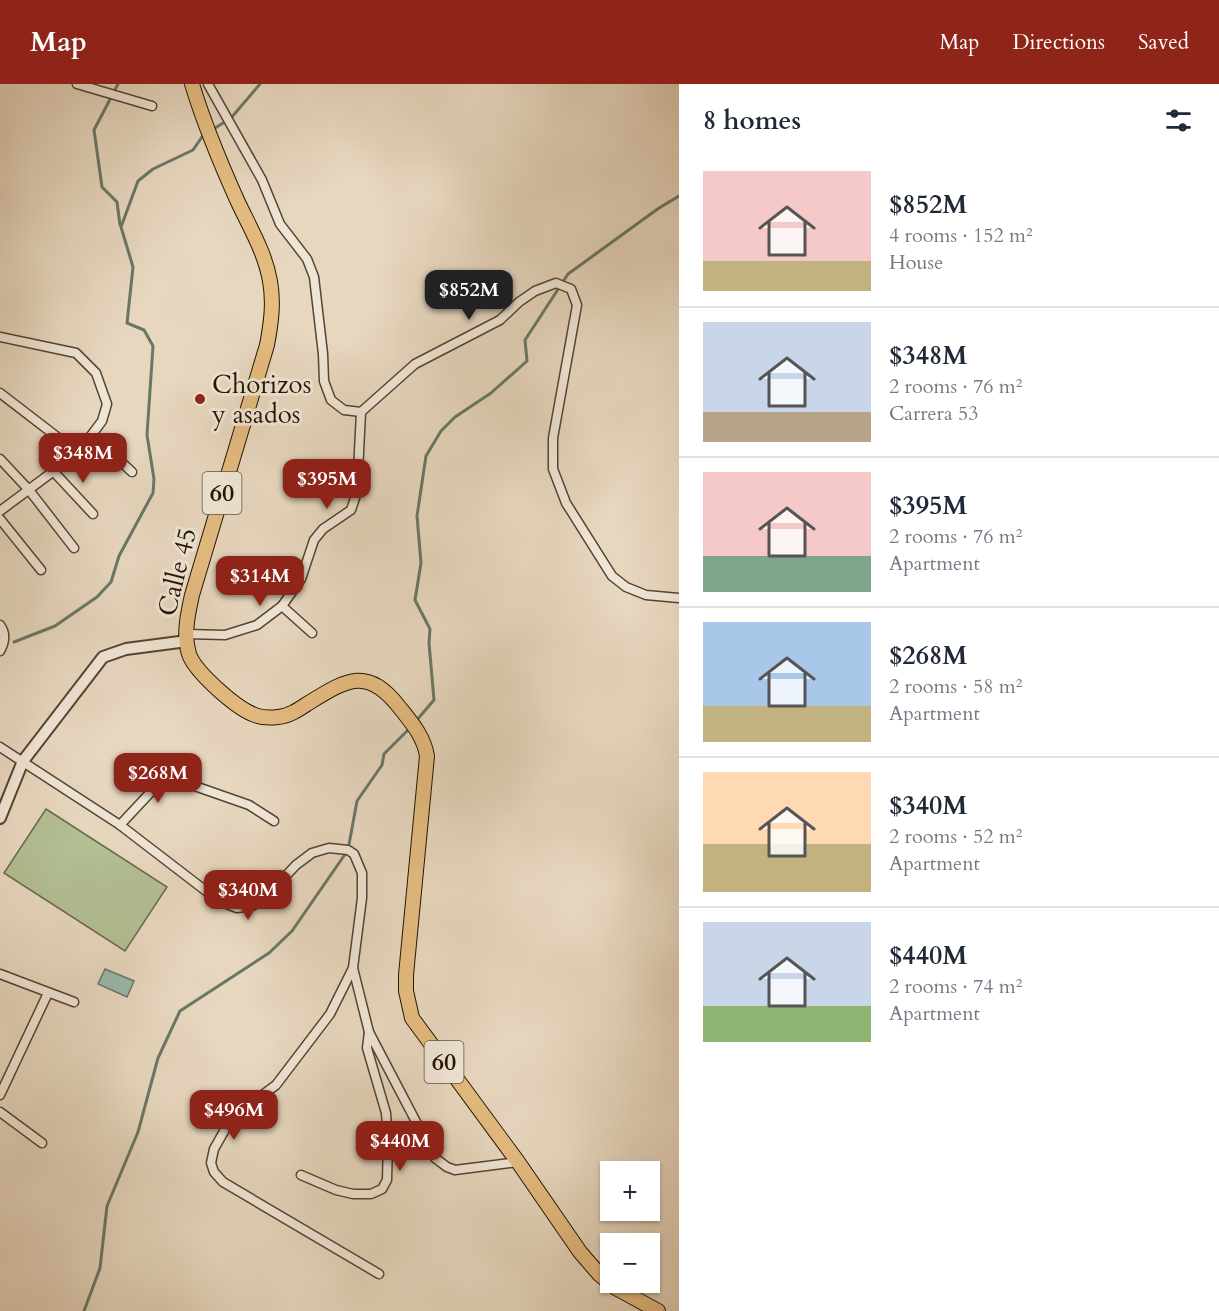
<!DOCTYPE html>
<html lang="en">
<head>
<meta charset="utf-8">
<style>
	body { margin:0; font-family:Cardo,serif; background:#f2f2f3; color:#1f2937; height:100vh; display:flex; flex-direction:column; font-size:22px; white-space:nowrap }
	* { box-sizing:border-box; margin:0 }
	p { font-size:20px; color:#747a83 }
	.icon { flex:none; width:33px; height:33px; fill:none; stroke:currentColor; stroke-width:2; stroke-linecap:round; stroke-linejoin:round }
	.map { position:relative; flex:1; overflow:hidden }
	.details { display:flex; flex-direction:column; background:#fff; width:540px }
	.details>* { flex:none }
	.fabs { position:absolute; left:600px; top:1077px; display:grid; gap:12px }
	.fabs a { display:grid; place-items:center; width:60px; height:60px; border-radius:0px; background:#fff; box-shadow:0 2px 4px #0004; font-size:30px }
	.price { position:absolute; translate:-50% -51px; padding:0 14px; border-radius:12px; background:#8f2418; color:#fff; font-size:20px; line-height:39px; filter:drop-shadow(0 2px 3px #0008) }
	.price::after { content:''; position:absolute; left:50%; top:36px; width:18px; height:14px; margin-left:-9px; background:inherit; clip-path:polygon(0 0,100% 0,50% 100%) }
	.price.current { background:#222; color:#fff }
	ul { padding:0; list-style:none }
	li { display:flex; align-items:center; gap:18px; height:150px; padding:0 24px }
	li+li { border-top:2px solid #e0e1e3 }
	li span { display:grid; place-items:center; flex:none; width:168px; height:120px; border-radius:0px; color:#555 }
	li>.icon { margin-inline-start:auto }
	span .icon { width:72px; height:72px; fill:#fffc; stroke-width:1 }
	li b { font-size:26px }
	h2 { display:flex; justify-content:space-between; align-items:center; height:72px; padding:0 24px; font-size:26px }
	header { display:flex; align-items:center; gap:36px; box-sizing:border-box; height:84px; padding:0 30px; background:#8f2418; color:#fff }
	header strong { font-size:28px }
	nav { display:flex; gap:33px; margin-inline-start:auto; font-size:21px }
	main { display:flex; flex:1; min-height:0 }
	.map>svg:first-child { display:block }
	.green { fill:#b3bf94; stroke:#6b694a; stroke-width:1.5 }
	.water { fill:#98baab; stroke:#697767; stroke-width:1.5 }
	.lines { fill:none; stroke-linecap:round; stroke-linejoin:round }
	.stream { stroke:#697767; stroke-width:3 }
	.minor-casing { stroke:#544430; stroke-width:11 }
	.tertiary-casing { stroke:#544430; stroke-width:14 }
	.primary-casing { stroke:#231300; stroke-width:16 }
	.minor { stroke:#efe5d5; stroke-width:8 }
	.tertiary { stroke:#efe5d5; stroke-width:10 }
	.primary { stroke:#e4bc80; stroke-width:14 }
	.poi-dot { fill:#8f2418; stroke:#efe5d5; stroke-width:2 }
	.labels { text-anchor:middle; dominant-baseline:central; stroke-width:6; stroke-linejoin:round; paint-order:stroke }
	.shield { fill:#efe5d5; stroke:#605240; stroke-width:1.5 }
	.shield-label { font-size:24px; font-weight:bold; fill:#231300 }
	.poi-label { font-size:26px; fill:#231300; stroke:#efe5d5; text-anchor:start }
	.street-label { font-size:26px; fill:#231300; stroke:#efe5d5 }
</style>
</head>
<body>
<header>
<strong>Map</strong>
<nav><a>Map</a><a>Directions</a><a>Saved</a></nav>
</header>
<main>
<div class="map">
<svg width="679" height="1227" viewBox="0 0 679 1227">
	<rect width="100%" height="100%" fill="#e7d7bf"/>
	<filter id="stains"><feTurbulence type="fractalNoise" baseFrequency=".00333" numOctaves="4"/><feColorMatrix values="0 0 0 0 .2 0 0 0 0 .09 0 0 0 0 .02 0 0 0 .5 -.17"/></filter>
	<radialGradient id="worn" r=".72"><stop offset=".6" stop-color="#630" stop-opacity="0"/><stop offset="1" stop-color="#630" stop-opacity=".3"/></radialGradient>
	<!-- green -->
	<path class="green" d="M46,725l121,78 -42,64 -121,-78z"/>
	<!-- water -->
	<path class="water" d="M105,885l29,12 -7,16 -29,-13z"/>
	<g class="lines">
		<!-- stream -->
		<g class="stream">
			<path d="M118,0l-24,46 8,57 15,15 3,23"/>
			<path d="M231,34l29,-34"/>
			<path d="M212,46l11,-7"/>
			<path d="M14,558l41,-16 42,-29 14,-15 8,-26 34,-63 1,-14 -7,-44 6,-89 -9,-16 -17,-7 6,-56 -12,-40 17,-46 15,-12 40,-19 11,-16"/>
			<path d="M416,637l18,-21 -5,-57 1,-14 -15,-29 6,-37 -4,-47 9,-60 15,-25 14,-14 36,-24 36,-32 -2,-21 43,-66 91,-66 20,-12"/>
			<path d="M84,1227l16,-43 7,-62 31,-74 20,-74 22,-47 89,-58 23,-22 56,-81 9,-49 25,-36 2,-11 26,-26"/>
		</g>
		<defs>
			<g id="minor">
				<path d="M77,0l75,22"/>
				<path d="M208,0l54,96 18,44 27,35 7,18 9,77 1,27 7,19 13,10 17,2 54,-48 85,-44 19,-18 16,-11 21,-8 15,6 6,16 -24,133v31l13,34 46,73 14,11 20,8 33,3"/>
				<path d="M0,253l76,16 20,20 11,31 -5,17 -24,32 -78,58"/>
				<path d="M0,309l78,60"/>
				<path d="M92,351l40,37"/>
				<path d="M0,375l29,31 45,58"/>
				<path d="M53,387l40,43"/>
				<path d="M0,435l41,51"/>
				<path d="M282,522l19,-27 13,-39 9,-11 28,-19 6,-18 4,-80"/>
				<path d="M0,541c6,8 5,17 0,26"/>
				<path d="M186,550l39,1 32,-10 25,-19 30,27"/>
				<path d="M0,663l120,78 99,76 18,7 15,-2 13,-8 31,-33 16,-12 17,-5 19,2 6,4 8,19v25l-9,70 16,64 -2,16 19,65 2,30 -1,37 -5,9 -11,5h-18l-17,-4 -35,-15"/>
				<path d="M166,692l83,29 25,16"/>
				<path d="M120,741l57,-61"/>
				<path d="M353,884l-23,46 -54,71 -27,20 -22,21 -13,23 -3,14 3,9 9,10 156,92"/>
				<path d="M0,890l74,28"/>
				<path d="M369,948l66,126 12,9 8,3 63,-8"/>
				<path d="M0,1011l48,-102"/>
				<path d="M0,1028l42,31"/>
			</g>
			<path id="tertiary" d="M0,734l23,-57 80,-104 23,-8 61,-8"/>
			<path id="primary" d="M192,0c12,40 28,78 45,116 12,26 28,52 33,81 4,22 1,43 -3,64l-75,250c-4,19 -9,39 -3,59 6,18 48,55 66,61 7,3 15,3 23,2 11,-1 20,-7 29,-13 39,-24 60,-39 93,4 12,15 24,29 27,48l-21,219v16l6,27 106,144 62,90 19,22 17,14 42,23"/>
		</defs>
		<!-- minor casing -->
		<use href="#minor" class="minor-casing"/>
		<!-- tertiary casing -->
		<use href="#tertiary" class="tertiary-casing"/>
		<!-- primary casing -->
		<use href="#primary" class="primary-casing"/>
		<!-- minor -->
		<use href="#minor" class="minor"/>
		<!-- tertiary -->
		<use href="#tertiary" class="tertiary"/>
		<!-- primary -->
		<use href="#primary" class="primary"/>
	</g>
	<!-- markers -->
	<circle class="poi-dot" cx="200" cy="315" r="6"/>
	<g class="labels">
		<!-- shield labels -->
		<g class="shield">
			<rect x="202.5" y="388" width="39" height="42" rx="4.5"/>
			<rect x="424.5" y="957" width="39" height="42" rx="4.5"/>
		</g>
		<g class="shield-label">
			<text x="222" y="409">60</text>
			<text x="444" y="978">60</text>
		</g>
		<!-- poi labels -->
		<g class="poi-label">
			<text x="212" y="300">Chorizos<tspan x="212" dy="30">y asados</tspan></text>
		</g>
		<!-- street labels -->
		<g class="street-label">
			<text transform="translate(177 488) rotate(-76)">Calle 45</text>
		</g>
	</g>
	<rect width="100%" height="100%" filter="url(#stains)"/>
	<rect width="100%" height="100%" fill="url(#worn)"/>
</svg>
<div class="fabs">
<a>+</a>
<a>−</a>
</div>
<b class="price current" style="left:469px;top:237px">$852M</b>
<b class="price" style="left:83px;top:400px">$348M</b>
<b class="price" style="left:327px;top:426px">$395M</b>
<b class="price" style="left:260px;top:523px">$314M</b>
<b class="price" style="left:158px;top:720px">$268M</b>
<b class="price" style="left:248px;top:837px">$340M</b>
<b class="price" style="left:234px;top:1057px">$496M</b>
<b class="price" style="left:400px;top:1088px">$440M</b>
</div>
<section class="details">
<h2>8 homes<svg class="icon" aria-label="filters" viewBox="0 0 24 24"><path d="M4 7h16M4 17h16"/><circle cx="9" cy="7" r="2"/><circle cx="15" cy="17" r="2"/></svg></h2>
<ul>
<li><span style="background:linear-gradient(#f6c9c9 75%,#c2b280 0)"><svg class="icon" aria-label="home" viewBox="0 0 24 24"><path d="M3 11l9-7 9 7M6 9v11h12V9"/></svg></span><div><b>$852M</b><p>4 rooms · 152 m²</p><p>House</p></div></li>
<li><span style="background:linear-gradient(#c9d6e8 75%,#b9a48a 0)"><svg class="icon" aria-label="home" viewBox="0 0 24 24"><path d="M3 11l9-7 9 7M6 9v11h12V9"/></svg></span><div><b>$348M</b><p>2 rooms · 76 m²</p><p>Carrera 53</p></div></li>
<li><span style="background:linear-gradient(#f6c9c9 70%,#7fa58c 0)"><svg class="icon" aria-label="home" viewBox="0 0 24 24"><path d="M3 11l9-7 9 7M6 9v11h12V9"/></svg></span><div><b>$395M</b><p>2 rooms · 76 m²</p><p>Apartment</p></div></li>
<li><span style="background:linear-gradient(#a9c7e8 70%,#c2b280 0)"><svg class="icon" aria-label="home" viewBox="0 0 24 24"><path d="M3 11l9-7 9 7M6 9v11h12V9"/></svg></span><div><b>$268M</b><p>2 rooms · 58 m²</p><p>Apartment</p></div></li>
<li><span style="background:linear-gradient(#ffd9b3 60%,#c2b280 0)"><svg class="icon" aria-label="home" viewBox="0 0 24 24"><path d="M3 11l9-7 9 7M6 9v11h12V9"/></svg></span><div><b>$340M</b><p>2 rooms · 52 m²</p><p>Apartment</p></div></li>
<li><span style="background:linear-gradient(#c9d6e8 70%,#8fb573 0)"><svg class="icon" aria-label="home" viewBox="0 0 24 24"><path d="M3 11l9-7 9 7M6 9v11h12V9"/></svg></span><div><b>$440M</b><p>2 rooms · 74 m²</p><p>Apartment</p></div></li>
</ul>
</section>
</main>
</body>
</html>
